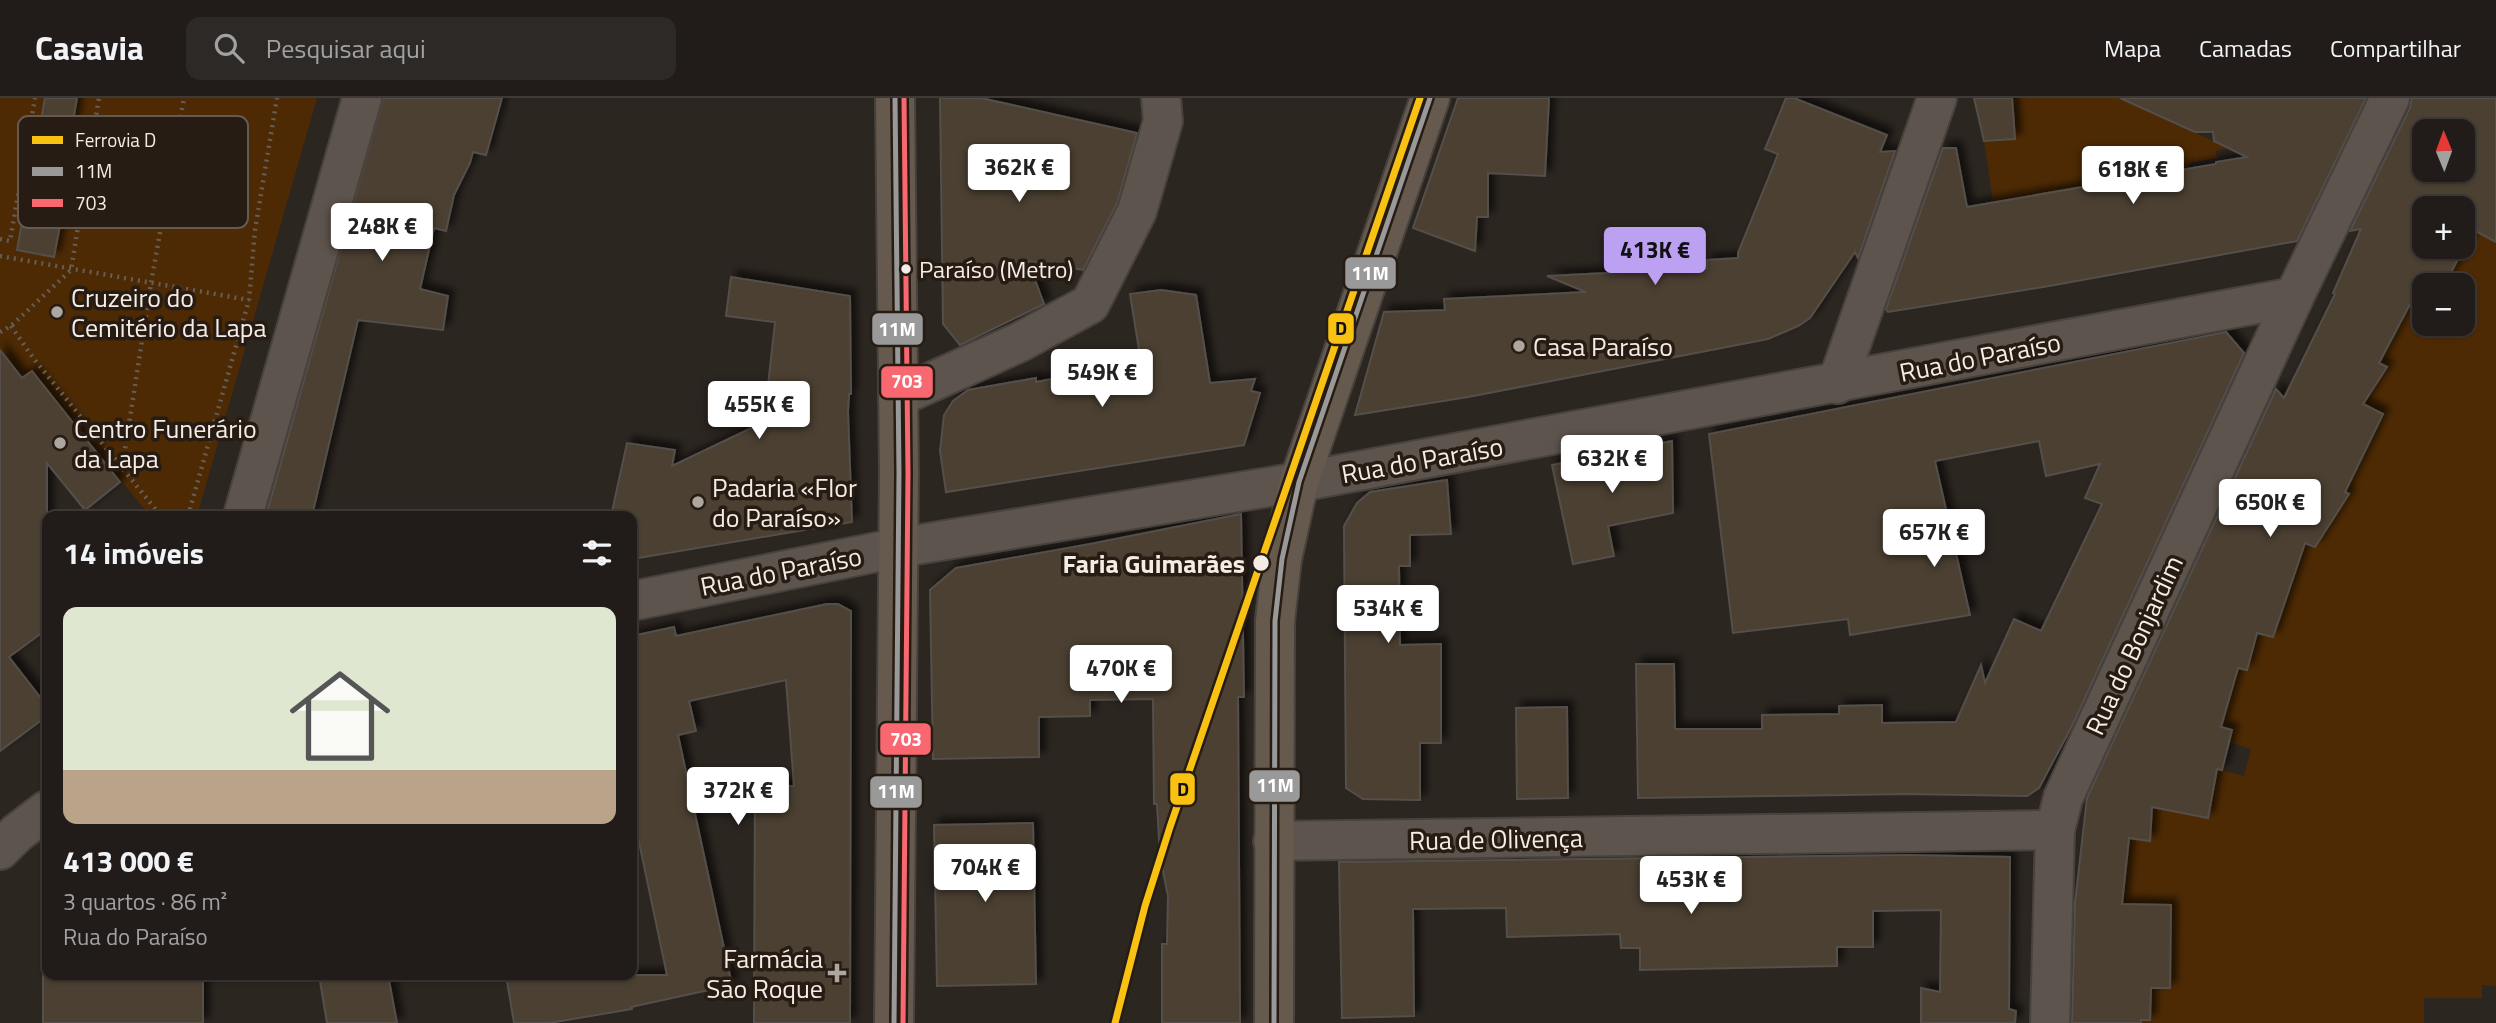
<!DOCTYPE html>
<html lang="pt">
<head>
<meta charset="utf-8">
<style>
	body { margin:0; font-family:"Titillium Web",sans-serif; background:#2d2926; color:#f1f3f6; height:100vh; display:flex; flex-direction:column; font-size:26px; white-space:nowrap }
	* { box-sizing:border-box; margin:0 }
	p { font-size:23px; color:#a2a1a2 }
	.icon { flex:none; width:38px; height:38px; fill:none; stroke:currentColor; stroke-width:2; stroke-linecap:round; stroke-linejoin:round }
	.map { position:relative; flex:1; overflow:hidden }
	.drawer { position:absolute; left:42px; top:413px; width:595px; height:469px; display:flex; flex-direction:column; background:#211c19; border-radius:14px; box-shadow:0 2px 5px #0004,0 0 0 2px #3e3a38 }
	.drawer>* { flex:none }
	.needle { width:46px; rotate:359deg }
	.buttons { position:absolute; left:2412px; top:21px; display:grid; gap:14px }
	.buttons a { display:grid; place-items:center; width:63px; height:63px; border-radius:14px; background:#211c19; box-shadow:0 2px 5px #0004,0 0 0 2px #3e3a38; font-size:35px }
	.price { position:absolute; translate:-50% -60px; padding:0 16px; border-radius:7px; background:#fff; color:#222; font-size:23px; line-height:46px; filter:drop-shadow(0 2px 4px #0008) }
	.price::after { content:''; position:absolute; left:50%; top:42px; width:21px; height:16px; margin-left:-10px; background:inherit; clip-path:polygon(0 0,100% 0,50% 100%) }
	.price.current { background:#bca0f2; color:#111 }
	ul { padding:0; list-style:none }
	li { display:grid; align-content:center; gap:14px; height:371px; padding:0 21px }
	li+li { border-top:2px solid #3e3a38 }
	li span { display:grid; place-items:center; height:217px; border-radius:14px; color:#555 }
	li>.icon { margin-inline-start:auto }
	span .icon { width:126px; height:126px; fill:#fffc; stroke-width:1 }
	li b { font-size:30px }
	h2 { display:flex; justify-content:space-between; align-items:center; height:84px; padding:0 21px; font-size:30px }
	header { display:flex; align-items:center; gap:42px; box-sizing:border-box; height:98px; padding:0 35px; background:#211c19; border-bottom:2px solid #3e3a38 }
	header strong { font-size:33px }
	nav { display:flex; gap:38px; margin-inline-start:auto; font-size:24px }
	.search { width:490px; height:63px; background:#2d2926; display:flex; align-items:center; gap:18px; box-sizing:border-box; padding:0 24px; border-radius:14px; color:#a2a1a2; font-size:26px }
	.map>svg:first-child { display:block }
	.green { fill:#4d2a04 }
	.building { fill:#4b3f33; stroke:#544f4a; stroke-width:2; fill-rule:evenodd; filter:url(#shadow) }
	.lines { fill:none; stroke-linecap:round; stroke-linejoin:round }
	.minor-casing { stroke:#47423d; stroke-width:42 }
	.major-casing { stroke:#47423d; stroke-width:42 }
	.path { stroke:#655e57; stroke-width:4.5; stroke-dasharray:2 5; stroke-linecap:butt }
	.minor { stroke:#5d544d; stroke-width:38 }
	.major { stroke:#665a4f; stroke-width:38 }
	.bus-1-casing { stroke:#271c13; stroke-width:10 }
	.bus-2-casing { stroke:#271c13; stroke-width:10 }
	.bus-1 { stroke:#999; stroke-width:5 }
	.bus-2 { stroke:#f96870; stroke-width:5 }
	.rail-1-casing { stroke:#271c13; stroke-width:12 }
	.rail-1 { stroke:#f9c212; stroke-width:7 }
	.bus-dot { fill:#f4ece5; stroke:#271c13; stroke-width:2.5 }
	.poi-dot { fill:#aea7a0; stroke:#271c13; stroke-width:2.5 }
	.labels { text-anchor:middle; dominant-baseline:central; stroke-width:7; stroke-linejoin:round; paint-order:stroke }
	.bus-label { font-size:24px; fill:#f4ece5; stroke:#271c13; text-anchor:start }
	.poi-label { font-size:26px; fill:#f4ece5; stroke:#271c13; text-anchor:start }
	.street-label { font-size:26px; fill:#f4ece5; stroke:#271c13 }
	.stop-label { font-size:26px; font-weight:bold; fill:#f4ece5; stroke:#271c13; text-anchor:end }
	.key { fill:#271c13; stroke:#645a52; stroke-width:2 }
	.key-label { font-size:19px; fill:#f4ece5 }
	.line-badge { stroke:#271c13; stroke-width:2.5 }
	.badge-label { font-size:19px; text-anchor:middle; font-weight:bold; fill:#fff }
	.pale-badge-label { font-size:19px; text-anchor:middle; font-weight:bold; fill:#111 }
</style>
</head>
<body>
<header>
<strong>Casavia</strong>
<div class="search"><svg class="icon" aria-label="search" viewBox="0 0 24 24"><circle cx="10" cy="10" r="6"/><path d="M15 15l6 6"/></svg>Pesquisar aqui</div>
<nav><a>Mapa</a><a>Camadas</a><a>Compartilhar</a></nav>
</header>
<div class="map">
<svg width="2496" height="925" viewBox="0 0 2496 925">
	<defs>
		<filter id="shadow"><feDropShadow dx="6" dy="-6" stdDeviation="3.5" flood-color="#0009"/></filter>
	</defs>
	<rect width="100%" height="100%" fill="#2c2621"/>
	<!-- green -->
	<g class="green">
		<path d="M0,0h317l-120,418h-47l-118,-145 -10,7 -22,-2z"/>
		<path d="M2012,0h124l-2,6 94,44 -12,3 1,7 -28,5v5l-196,34 -9,-61 31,-2z"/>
		<path d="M2473,132l23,12v744l-14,-1v13h-58v25h-283v-3l9,-1 1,-31h19l1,-83 -98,-2 4,-10 8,-62 64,10 3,-34 54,-41 38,10 7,-27 -22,-7 -8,-15 17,-59 9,2 10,-37 16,4 16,-47 6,-50 21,7 33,-52 -4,-3 38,-78 -20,-10 11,-44 24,-34 20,-36 6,3v31h38v-39h-18z"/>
	</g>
	<!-- building -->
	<g class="building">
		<path d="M45,0h32l-10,57 6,1 -19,101 -37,-7z"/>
		<path d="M383,0h119l-16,57 -13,-3 -3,11 -16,32 -8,36 -12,-3 -14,61 28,7 -5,34 -85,-10 -46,196h-46z"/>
		<path d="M940,0h41l156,35 -20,70 -34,67 -55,-9 16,43 -84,41 -17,-21z"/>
		<path d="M1458,0h91l-4,78 -57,-3v44h-11l-2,34 -62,-23z"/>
		<path d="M1786,0h8l93,37 -7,17 15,-1 -37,107 -3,-6 -45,66 -12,8 -30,13 -300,58 -113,18 29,-103 61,-2 -1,-11 142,-7 -39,-16 160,-8v-8l31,-2v-5l40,-99 -13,-5z"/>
		<path d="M1974,0h38l3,41 -31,2z"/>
		<path d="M2120,0h246l-69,143 -248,45 -161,26 -2,-3 57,-161h13l11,59 249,-43v-2l31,-5 -33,-16 -1,-9h-18z"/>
		<path d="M2412,0h84v144l-22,-12 -30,55h-24l-41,78 8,4 -24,37 20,10 -38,78 4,2 -34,53 -10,-4 -32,94 -16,-4 -10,37 -9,-2 -17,59 11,3 -10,40 -5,-1 -9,49 -56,-11 -2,34 -21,-3 -7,66 49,1 -1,83h-19l-1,32h-9v3h-69l3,-120 12,-105 189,-409 8,9 51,-104 -2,-1 28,-64 -11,2 60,-123zM2424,33h38v39h-38zM2424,110h38v39h-38z"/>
		<path d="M731,179l119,19 1,98h-2l-1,18 4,110 -220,37v-43h-21l16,-73 48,7 -3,16 92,-44 11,-100 -49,-6z"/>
		<path d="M1161,192l35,5 14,88 45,-4 -4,12 9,2 -16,52 -298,47 -6,-41 4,-36 9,-14 15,-11 68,-12v4l105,-20 -11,-68z"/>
		<path d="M2226,234l18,21 -172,373 -33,62 -12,8 -119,-2 -270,4 -2,-134h38l1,65h87v-14l77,-1v-8l43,-1v18l74,-1 25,-57 4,18 29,-64 27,12 61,-127 -17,-6 15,-34 -54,12 -7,-35 -104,20 35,154 -120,20 -2,-16 -115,14 -24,-199z"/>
		<path d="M0,252l22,28 10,-7 88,111 -35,28 -38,-47v166l-38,28 38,49v10l-47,35z"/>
		<path d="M1672,343l1,72 -65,13 6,30 -41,8 -21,-99z"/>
		<path d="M1447,382l4,54 -41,1v31h-11l1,79 41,-1v99h-21v57l-57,-1 -17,-11 -2,-262 13,-23 13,-11z"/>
		<path d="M1241,416l3,183h-6l2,326h-78v-79h5l1,-48 -8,-40 -3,-52h-3l-1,-105 -63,1v16l-51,1v40l-106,2 -3,-169 26,-22 134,-24z"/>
		<path d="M827,506h11l13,7 -1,412h-96l1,-237h39l-8,-106 -97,21 7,30 -18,4 54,250 -101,22 1,2 -83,14h-35l-8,-48h161l-35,-166v-173l42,-9 2,9z"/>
		<path d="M1567,609l1,91 -51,1 -1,-91z"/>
		<path d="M1033,725l3,161 -99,2 -3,-161z"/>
		<path d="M1909,757l101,2 -1,152 7,2 -1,12h-94v-35l19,4 1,-82 -68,1v36h-36v19l-197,4v-22h-19l-1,-14 -113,3 -1,-29 -93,1 1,107 -72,2 -3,-156z"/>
		<rect x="43" y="877" width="160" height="48"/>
		<path d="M319,877h69l9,48h-70z"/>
	</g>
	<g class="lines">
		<defs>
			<g id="minor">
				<path d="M1837,286l100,-286"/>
				<path d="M898,299l122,-55 70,-38 47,-93 26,-90 -2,-23"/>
				<path d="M243,418l119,-418"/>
				<path d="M632,503l265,-53 402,-66 995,-185"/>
				<path d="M1273,743l782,-11"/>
				<path d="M0,752l17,-17 30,-23"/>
				<path d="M2050,925l5,-193 8,-32 231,-501 96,-199"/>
			</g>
			<g id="major">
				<path d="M894,925l5,-550 -4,-375"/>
				<path d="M1274,925l1,-402 7,-62 17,-77 131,-384"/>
			</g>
		</defs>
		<!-- minor casing -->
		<use href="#minor" class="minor-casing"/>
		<!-- major casing -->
		<use href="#major" class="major-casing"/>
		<!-- path -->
		<g class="path">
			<path d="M0,141l10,2 25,-143"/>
			<path d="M0,158l249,44"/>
			<path d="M11,228l23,33 127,157"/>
			<path d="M0,234l11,-6 60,-56 28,-172"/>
			<path d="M122,371l29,-186 33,-185"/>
			<path d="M188,418l61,-216 6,-70 22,-132"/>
		</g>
		<!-- minor -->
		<use href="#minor" class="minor"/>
		<!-- major -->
		<use href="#major" class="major"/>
		<defs>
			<g id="bus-1">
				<path d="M894,925l5,-550 -4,-375"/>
				<path d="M1274,925l1,-402 7,-62 17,-77 131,-384"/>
			</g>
			<path id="bus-2" d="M903,925l5,-550 -4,-375"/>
		</defs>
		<!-- bus-1 casing -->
		<use href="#bus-1" class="bus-1-casing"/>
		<!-- bus-2 casing -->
		<use href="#bus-2" class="bus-2-casing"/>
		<!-- bus-1 -->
		<use href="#bus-1" class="bus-1"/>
		<!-- bus-2 -->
		<use href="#bus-2" class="bus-2"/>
		<defs>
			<path id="rail-1" d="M1115,925l30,-117 25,-79 250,-729"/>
		</defs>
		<!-- rail-1 casing -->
		<use href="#rail-1" class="rail-1-casing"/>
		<!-- rail-1 -->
		<use href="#rail-1" class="rail-1"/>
	</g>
	<!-- markers -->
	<g class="bus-dot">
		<circle cx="906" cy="171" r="6"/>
		<circle cx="1261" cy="465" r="9"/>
	</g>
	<g class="poi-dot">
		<circle cx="57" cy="214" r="7"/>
		<circle cx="1519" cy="248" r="7"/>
		<circle cx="60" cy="345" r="7"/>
		<circle cx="698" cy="404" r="7"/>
		<path d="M833.5 864.5h7v7h7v7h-7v7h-7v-7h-7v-7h7z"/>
	</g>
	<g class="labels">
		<!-- bus labels -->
		<g class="bus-label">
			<text x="919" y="171">Paraíso (Metro)</text>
		</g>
		<!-- poi labels -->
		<g class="poi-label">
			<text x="71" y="199">Cruzeiro do<tspan x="71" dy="30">Cemitério da Lapa</tspan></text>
			<text x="1533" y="248">Casa Paraíso</text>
			<text x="74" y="330">Centro Funerário<tspan x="74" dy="30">da Lapa</tspan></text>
			<text x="712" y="389">Padaria «Flor<tspan x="712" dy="30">do Paraíso»</tspan></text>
			<text x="823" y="860" text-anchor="end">Farmácia<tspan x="823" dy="30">São Roque</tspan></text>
		</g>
		<!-- street labels -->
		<g class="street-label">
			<text transform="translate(1980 259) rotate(-11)">Rua do Paraíso</text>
			<text transform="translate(1422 362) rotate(-10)">Rua do Paraíso</text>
			<text transform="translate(781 473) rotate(-11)">Rua do Paraíso</text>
			<text transform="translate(2134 547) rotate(-65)">Rua do Bonjardim</text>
			<text transform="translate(1496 741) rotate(-1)">Rua de Olivença</text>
		</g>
		<!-- stop labels -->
		<g class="stop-label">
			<text x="1245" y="465">Faria Guimarães</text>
		</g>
	</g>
	<!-- legend -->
	<rect x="18" y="18" width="230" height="112" rx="10" class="key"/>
	<rect x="32" y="38" width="31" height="8" fill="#f9c212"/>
	<rect x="32" y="69" width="31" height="9" fill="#999"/>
	<rect x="32" y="101" width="31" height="8" fill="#f96870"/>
	<g class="key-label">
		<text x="75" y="49">Ferrovia D</text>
		<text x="75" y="80">11M</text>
		<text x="75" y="112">703</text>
	</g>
	<g class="line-badge">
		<rect x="1344" y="158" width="53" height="34" rx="7" fill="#999"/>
		<rect x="1327" y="214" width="28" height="33" rx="7" fill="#f9c212"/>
		<rect x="871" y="214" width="53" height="34" rx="7" fill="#999"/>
		<rect x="880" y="267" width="54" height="34" rx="7" fill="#f96870"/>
		<rect x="879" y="624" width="53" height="34" rx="7" fill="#f96870"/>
		<rect x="1248" y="671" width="53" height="34" rx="7" fill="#999"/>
		<rect x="1169" y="674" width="27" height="34" rx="7" fill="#f9c212"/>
		<rect x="869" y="677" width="54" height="34" rx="7" fill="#999"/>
	</g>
	<g class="badge-label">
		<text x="1370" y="182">11M</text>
		<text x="897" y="238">11M</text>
		<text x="907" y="290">703</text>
		<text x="906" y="648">703</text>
		<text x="1275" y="694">11M</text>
		<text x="896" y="700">11M</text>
	</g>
	<g class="pale-badge-label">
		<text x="1341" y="237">D</text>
		<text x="1183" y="698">D</text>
	</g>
</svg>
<div class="buttons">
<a><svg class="needle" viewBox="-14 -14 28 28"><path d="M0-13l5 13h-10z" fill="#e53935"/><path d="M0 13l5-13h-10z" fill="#a2a1a2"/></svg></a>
<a>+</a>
<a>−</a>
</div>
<b class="price" style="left:1019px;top:106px">362K €</b>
<b class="price" style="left:2133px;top:108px">618K €</b>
<b class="price" style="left:382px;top:165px">248K €</b>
<b class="price current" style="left:1655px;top:189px">413K €</b>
<b class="price" style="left:1102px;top:311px">549K €</b>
<b class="price" style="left:759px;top:343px">455K €</b>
<b class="price" style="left:1612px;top:397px">632K €</b>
<b class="price" style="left:2270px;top:441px">650K €</b>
<b class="price" style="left:1934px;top:471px">657K €</b>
<b class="price" style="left:1388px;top:547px">534K €</b>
<b class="price" style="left:1121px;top:607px">470K €</b>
<b class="price" style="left:738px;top:729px">372K €</b>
<b class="price" style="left:985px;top:806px">704K €</b>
<b class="price" style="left:1691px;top:818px">453K €</b>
<section class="drawer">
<h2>14 imóveis<svg class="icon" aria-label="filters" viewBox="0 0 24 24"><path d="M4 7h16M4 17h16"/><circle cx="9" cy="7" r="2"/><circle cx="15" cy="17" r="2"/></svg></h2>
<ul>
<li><span style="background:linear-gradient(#dfe7d0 75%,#b9a48a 0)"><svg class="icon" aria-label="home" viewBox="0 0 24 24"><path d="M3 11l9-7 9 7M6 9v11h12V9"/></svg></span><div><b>413 000 €</b><p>3 quartos · 86 m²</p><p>Rua do Paraíso</p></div></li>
</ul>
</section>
</div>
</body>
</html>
